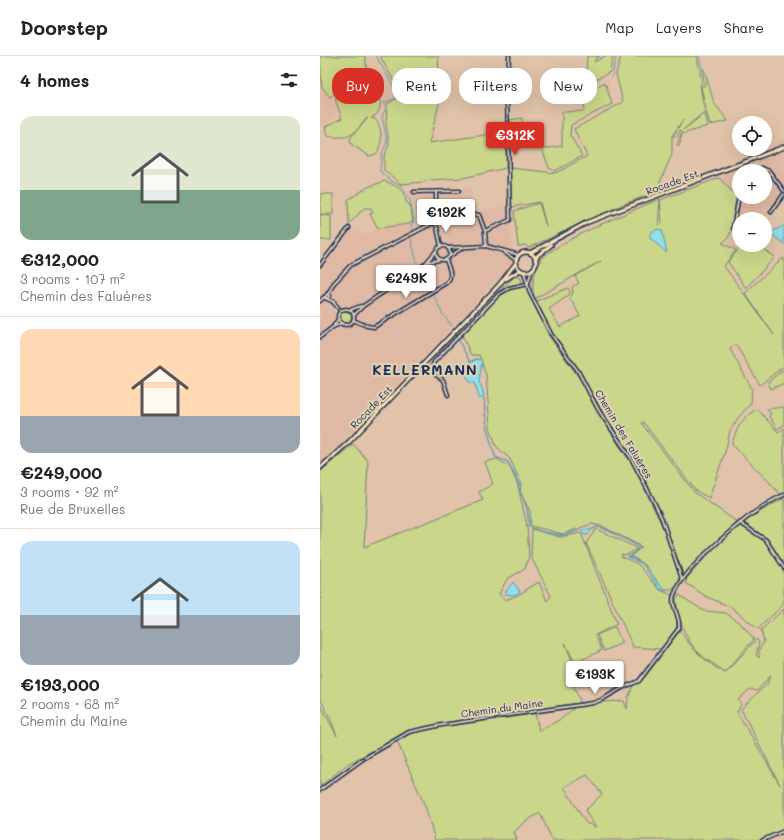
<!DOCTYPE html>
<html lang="en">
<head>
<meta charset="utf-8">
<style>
	body { margin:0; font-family:Mali,sans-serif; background:#f2f2f2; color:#222; height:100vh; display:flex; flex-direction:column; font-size:15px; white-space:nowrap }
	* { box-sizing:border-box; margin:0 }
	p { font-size:13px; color:#767676 }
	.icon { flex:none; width:22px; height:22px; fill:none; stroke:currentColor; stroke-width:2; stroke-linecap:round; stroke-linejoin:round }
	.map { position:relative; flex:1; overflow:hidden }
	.side { display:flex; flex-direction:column; background:#fff; width:320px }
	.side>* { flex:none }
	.top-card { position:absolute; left:12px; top:12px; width:380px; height:36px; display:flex; gap:8px }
	.tools { position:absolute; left:412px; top:60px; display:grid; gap:8px }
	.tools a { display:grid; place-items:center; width:40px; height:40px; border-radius:50%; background:#fff; box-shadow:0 4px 16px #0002; font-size:20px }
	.price { position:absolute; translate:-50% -34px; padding:0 9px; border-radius:4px; background:#fff; color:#222; font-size:13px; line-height:26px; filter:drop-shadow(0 1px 2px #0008) }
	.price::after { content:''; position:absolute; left:50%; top:24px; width:12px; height:9px; margin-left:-6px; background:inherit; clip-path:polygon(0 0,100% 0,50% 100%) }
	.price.on { background:#d93025; color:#fff }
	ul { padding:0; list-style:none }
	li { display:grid; align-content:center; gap:8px; height:212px; padding:0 20px }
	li+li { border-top:1px solid #e0e0e0 }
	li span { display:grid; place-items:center; height:124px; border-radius:12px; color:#555 }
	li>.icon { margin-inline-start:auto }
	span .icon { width:72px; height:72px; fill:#fffc; stroke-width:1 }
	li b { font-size:17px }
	h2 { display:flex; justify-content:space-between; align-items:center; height:48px; padding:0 20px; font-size:17px }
	.chip { padding:0 14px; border-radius:16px; background:#fff; box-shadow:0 4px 16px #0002; font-size:14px; line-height:36px }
	.chip.on { background:#d93025; color:#fff }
	header { display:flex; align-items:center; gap:24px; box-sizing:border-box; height:56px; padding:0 20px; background:#fff; border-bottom:1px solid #e0e0e0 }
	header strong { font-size:19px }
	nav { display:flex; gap:22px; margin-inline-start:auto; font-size:14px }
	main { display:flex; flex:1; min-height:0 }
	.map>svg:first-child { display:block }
	.built { fill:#dfb9a4; fill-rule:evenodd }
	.green { fill:#cad68a; stroke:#728274; fill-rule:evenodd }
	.water { fill:#8edfe6; stroke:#6099b0 }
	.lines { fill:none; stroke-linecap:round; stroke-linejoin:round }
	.stream { stroke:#6099b0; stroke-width:1 }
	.minor-casing { stroke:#1b2f5e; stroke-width:5 }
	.major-casing { stroke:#1b2f5e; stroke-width:6 }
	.minor { stroke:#e2d1ae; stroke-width:2 }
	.major { stroke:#f8deab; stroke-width:3 }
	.labels { text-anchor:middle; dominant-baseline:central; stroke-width:4; stroke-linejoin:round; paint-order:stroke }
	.street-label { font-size:10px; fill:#1b2f5e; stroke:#e2d1ae }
	.district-label { font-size:14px; font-weight:bold; letter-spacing:1px; fill:#1b2f5e; stroke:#e2d1ae }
</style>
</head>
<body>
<header>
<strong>Doorstep</strong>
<nav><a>Map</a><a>Layers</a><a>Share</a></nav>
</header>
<main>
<section class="side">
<h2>4 homes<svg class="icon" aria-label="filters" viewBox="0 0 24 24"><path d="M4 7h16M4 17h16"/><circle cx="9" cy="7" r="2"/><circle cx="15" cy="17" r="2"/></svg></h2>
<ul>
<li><span style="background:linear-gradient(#dfe7d0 60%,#7fa58c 0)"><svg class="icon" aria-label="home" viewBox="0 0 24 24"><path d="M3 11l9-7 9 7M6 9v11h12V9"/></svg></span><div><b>€312,000</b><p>3 rooms · 107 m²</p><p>Chemin des Faluères</p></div></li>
<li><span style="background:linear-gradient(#ffd9b3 70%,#9aa5b1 0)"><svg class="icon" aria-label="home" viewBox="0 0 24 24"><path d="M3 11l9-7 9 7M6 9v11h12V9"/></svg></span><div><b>€249,000</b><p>3 rooms · 92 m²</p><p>Rue de Bruxelles</p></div></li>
<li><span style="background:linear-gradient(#bfe0f5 60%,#9aa5b1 0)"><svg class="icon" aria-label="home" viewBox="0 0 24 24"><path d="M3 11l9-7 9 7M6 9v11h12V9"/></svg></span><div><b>€193,000</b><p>2 rooms · 68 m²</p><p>Chemin du Maine</p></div></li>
</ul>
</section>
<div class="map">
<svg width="464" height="784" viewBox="0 0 464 784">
	<rect width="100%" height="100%" fill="#e0c3a8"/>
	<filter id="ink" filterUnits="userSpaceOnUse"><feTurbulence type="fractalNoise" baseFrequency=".025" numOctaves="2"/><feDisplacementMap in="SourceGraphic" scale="8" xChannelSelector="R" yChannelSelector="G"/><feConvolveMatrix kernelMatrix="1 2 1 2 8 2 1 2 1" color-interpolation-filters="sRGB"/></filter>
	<g filter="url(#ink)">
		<!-- built -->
		<g class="built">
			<path d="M0,14l2,17 7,7 7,24 -16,7z"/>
			<path d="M464,82v59l-7,10 -8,5 -6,7h-24v16l-8,-3 6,-35 -25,-25 53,-23zM419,115h26v26h-26z"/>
			<path d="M152,132l1,23 37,-5 3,46 -1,12 -181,191 -11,8v-201l27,-34 18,7 22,-9 22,-1 3,6 6,-4v-13l-10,-24z"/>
		</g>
		<!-- green -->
		<g class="green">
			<path d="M0,0h45l2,16 -37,25 -8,-10z"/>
			<path d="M60,0h58l2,44 -11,43 77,-11v36l-43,10 -34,2 -6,2 -22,2 -17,-14v-13l5,-13 -3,-20 1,-20 15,-8z"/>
			<path d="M267,0h13l-6,4 1,2 10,-6h8l-3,16 -13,7 -3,5 3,3 6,-4 3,2 6,19 -41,21 -1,10 12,21 -27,15 -6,-3 -7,-19 20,-3v-34l22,-1z"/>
			<path d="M301,0h76l5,28 -2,1 4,24 2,-1 -5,-21 4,-2 -3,-16h2l10,34 14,18 -18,4 -4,-14h-1l-22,19 22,-17 3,13 -26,8 -3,13 -2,-2 5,-14 -2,-1 -3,7 -4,-1 10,-16 -11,16v18l-16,38 -32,12 -96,44 -2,-3 -8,1 -4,-35 25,-8 7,23 -6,-24 -28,5 -2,-39 46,5 31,-17 -13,-27 49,-27 -7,-28z"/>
			<path d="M52,17c6,12 16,38 -1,45l4,1c8,10 8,25 1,35l-7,2 -18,-12 -1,-6 18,-20 -2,1c-14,18 -17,20 -39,17l-2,-9 17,-9 -7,-19z"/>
			<path d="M202,62c0,8 1,18 -10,15l-2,-13z"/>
			<path d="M399,122l18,19c-2,14 -2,39 -15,46l14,7 -12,16 50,69 -29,-42 33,-30 1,-2 5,-3v108l-24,19 -24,-40 -6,4 22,40 -1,14 -13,15 -8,13 -4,18 -17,49 -13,-7 -53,-69 -2,1 54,70 42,29 -53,54 -26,-70 -16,-32 -77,-124 -14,-19 -15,-30 32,-13 2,3 -1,4 -20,14 11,18 20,-11 -10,-18 3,-5 -1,-6 7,-4 -4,-7 26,-15 -67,38c-1,-8 -2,-18 1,-26 2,-5 5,-8 6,-15 36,-26 77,-41 119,-59l-2,26 4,-2 -2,-23z"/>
			<path d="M65,125c11,5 20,8 21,21l4,3 3,16 -4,3 -31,4 -8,-14 3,-1 -2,-5h-7l-15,16 -1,-24 20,-13z"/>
			<rect x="0" y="138" width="13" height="20"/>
			<path d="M0,159l11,1v24h-11z"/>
			<path d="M422,189h16l17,12 -29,31 -18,-26z"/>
			<path d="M195,220h5l2,7 -14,3 -14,10z"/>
			<path d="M202,230l7,2 20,48 36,50 33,58 17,24 29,62 16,47 -2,7 -6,6h-8l-20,-26 -13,-8 11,-9 -40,-21 -11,-2 -28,10 -32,-8 -1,-15 -10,-19 1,-9 -11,-24 -14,-13 -6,-19 -4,-52 -7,-20h-8l-9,-20c18,-19 34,-44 60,-49z"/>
			<circle cx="26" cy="261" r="5.5"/>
			<path d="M464,313v14l-13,6 -3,-7z"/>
			<path d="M464,351v18l-7,4 -8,-13 2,-2 -4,-5z"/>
			<path d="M437,353l21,23 6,-4v65l-4,1c-15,-18 -32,-32 -48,-50 4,-16 11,-27 25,-35z"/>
			<path d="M33,388l15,17 -4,86 119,-47 -4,-8 14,-8 -8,-22 12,-3 13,8 8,19 9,40 2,30 -4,13 -18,10 -8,15 6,6 11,-4 23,-14 8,19 4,-5 -20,-39 1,-28 28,8 21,-4 36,91 -22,11 7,15 -27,13 -10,-20 11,27 -9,1 14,32 43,-2 3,8 1,-11 5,-12 13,-10 32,-43 3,-1c12,19 25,30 44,41l32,-34 2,4 -3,12 3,3v-8l5,-8 -3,-12 23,-21v220l-24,11h-208l-12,-27 -14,8 -12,11 3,8h-82l-10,-34 -29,-67 -47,24 -29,23v-82l17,32 -6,-16 -11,-22v-98l2,-1 -2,-6v-121zM451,619l-4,9 -26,25 39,76 -43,-73 4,-7 -3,-5 12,-11 7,2zM260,647l-19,16 -22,12 -4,-18 -23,4 -84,10 -30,11 11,-7 40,-9zM267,719l15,19 -17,17 11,16 -10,-4 -22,-36z"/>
			<path d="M464,442v64l-1,1 -15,-24 -25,-17z"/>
			<path d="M420,469l25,16 18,29 -1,-4 2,-2v40l-26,25 -27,-22 -24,-10 -21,-14 1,-5 41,-45z"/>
			<path d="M276,473l41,19 -10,7 -6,-1 1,3 16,7 22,26 12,5c1,9 7,27 4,34 -3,7 -11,14 -15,20l-28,-2 -47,-104z"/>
			<path d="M359,539l25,16 22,2 16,12 12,14 -29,33c-9,-7 -21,-13 -28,-21 -13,-13 -19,-35 -21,-52z"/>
			<path d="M295,571l7,16 -18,8 -7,-16z"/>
		</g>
		<!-- water -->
		<g class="water">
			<path d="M463,170l1,1v17l-14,-11z"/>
			<path d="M338,173l4,1 5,23 -17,-15v-5z"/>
			<path d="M138,283l12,23 5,-3 7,1 -3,22c8,13 4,27 8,42 -3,-9 -2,-17 -3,-26h-5l-4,-15 -5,-1 -7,-11 -3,-1 2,-3 15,-8 -7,3z"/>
			<path d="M166,369l9,31 5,3 7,2 13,23 -2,3c6,13 12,25 11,40l15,5 20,3 15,-5h11l7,-3 7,1 36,19 -11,10c5,2 10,4 14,7 10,9 14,21 24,27l-7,-2 -17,-25 -15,-7 12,-10c-9,-4 -37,-20 -43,-20 -5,1 -7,5 -9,8h-4l-2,-5c-6,1 -11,4 -16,5 -12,2 -26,-4 -37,-8l-2,-18 -9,-24 1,-1 -11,-22 -13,-5z"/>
			<path d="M193,526l7,9 -5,4 -11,-1z"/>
		</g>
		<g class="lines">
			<!-- stream -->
			<g class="stream">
				<path d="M56,0l22,38 -3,4 -11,5 2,6 -4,7 5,26 -5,11 -2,18c6,5 12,13 20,13l10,16 4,22 -3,3 2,5"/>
				<path d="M379,0l4,19"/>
				<path d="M292,21l4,-21"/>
				<path d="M91,183l6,24"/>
				<path d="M100,215l9,18"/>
				<path d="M113,238l9,19 10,13"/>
			</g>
			<defs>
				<g id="minor">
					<path d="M437,115l5,-3 7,3 15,20"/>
					<path d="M94,136l45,-1"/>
					<path d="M116,136v31l5,23"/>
					<path d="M451,156l13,-18"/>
					<path d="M137,162l16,-4 6,1 6,16 1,15"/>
					<path d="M413,172l6,-32"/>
					<path d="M165,175l25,-11 -3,-120 2,-44"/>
					<circle cx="123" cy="197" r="7"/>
					<path d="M128,192l38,-2 33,9"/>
					<path d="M185,197l11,7"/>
					<path d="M130,200l11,-7"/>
					<path d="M108,206l11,-2"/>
					<path d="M0,209l29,-37"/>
					<path d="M204,216l6,21 21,41 27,37 21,40 32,47 20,38 11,23 20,60"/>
					<path d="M208,227l4,-14"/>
					<path d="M8,238l6,-11 17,-18 80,-41 5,-1"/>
					<path d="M7,243l3,-3 -3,-2 -2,4 9,4"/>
					<path d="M0,245l4,-4"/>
					<path d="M13,246l8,9"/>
					<circle cx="26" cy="261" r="8"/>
					<path d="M30,254l11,-4"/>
					<path d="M34,259l9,-9 62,-42 11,-13"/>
					<path d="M33,264l14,6 7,1 72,-44c8,-7 3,-14 0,-23"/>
					<path d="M14,269l5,-7"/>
					<path d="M0,281l13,-10 9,-4"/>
					<path d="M128,339l-5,-15 -12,-9 3,-9 65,-68 10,-6 19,-4"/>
					<path d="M420,467l26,17 18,28"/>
					<path d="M0,734l43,-31 46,-27 33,-7 151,-22 8,-3 21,-12 17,-7 40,-53c2,-12 -9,-22 -5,-33 11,-29 81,-89 110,-100"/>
					<path d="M443,784l21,-9"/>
				</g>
				<g id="major">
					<circle cx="206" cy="206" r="10"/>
					<path d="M210,197l58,-31 196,-75"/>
					<path d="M215,204l3,-5 13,-10"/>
					<path d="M186,223l14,-9"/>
					<path d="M0,412l30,-27 149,-156 17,-22"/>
				</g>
			</defs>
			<!-- minor casing -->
			<use href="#minor" class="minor-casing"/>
			<!-- major casing -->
			<use href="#major" class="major-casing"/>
			<!-- minor -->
			<use href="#minor" class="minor"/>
			<!-- major -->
			<use href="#major" class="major"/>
		</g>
	</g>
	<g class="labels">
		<!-- street labels -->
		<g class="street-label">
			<text transform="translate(352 126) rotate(-20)">Rocade Est</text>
			<text transform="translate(51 351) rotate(-46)">Rocade Est</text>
			<text transform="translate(304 378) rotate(59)">Chemin des Faluères</text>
			<text transform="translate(182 652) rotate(-8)">Chemin du Maine</text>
		</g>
		<!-- district labels -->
		<g class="district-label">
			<text x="105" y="313">KELLERMANN</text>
		</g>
	</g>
</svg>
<div class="tools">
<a><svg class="icon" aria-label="locate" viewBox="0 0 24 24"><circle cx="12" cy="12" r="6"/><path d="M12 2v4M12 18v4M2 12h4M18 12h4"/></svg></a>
<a>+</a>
<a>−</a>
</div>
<b class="price on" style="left:195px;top:100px">€312K</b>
<b class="price" style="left:126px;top:177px">€192K</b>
<b class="price" style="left:86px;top:243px">€249K</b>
<b class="price" style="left:275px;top:639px">€193K</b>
<div class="top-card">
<a class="chip on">Buy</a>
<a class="chip">Rent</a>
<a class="chip">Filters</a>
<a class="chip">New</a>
</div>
</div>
</main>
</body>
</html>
